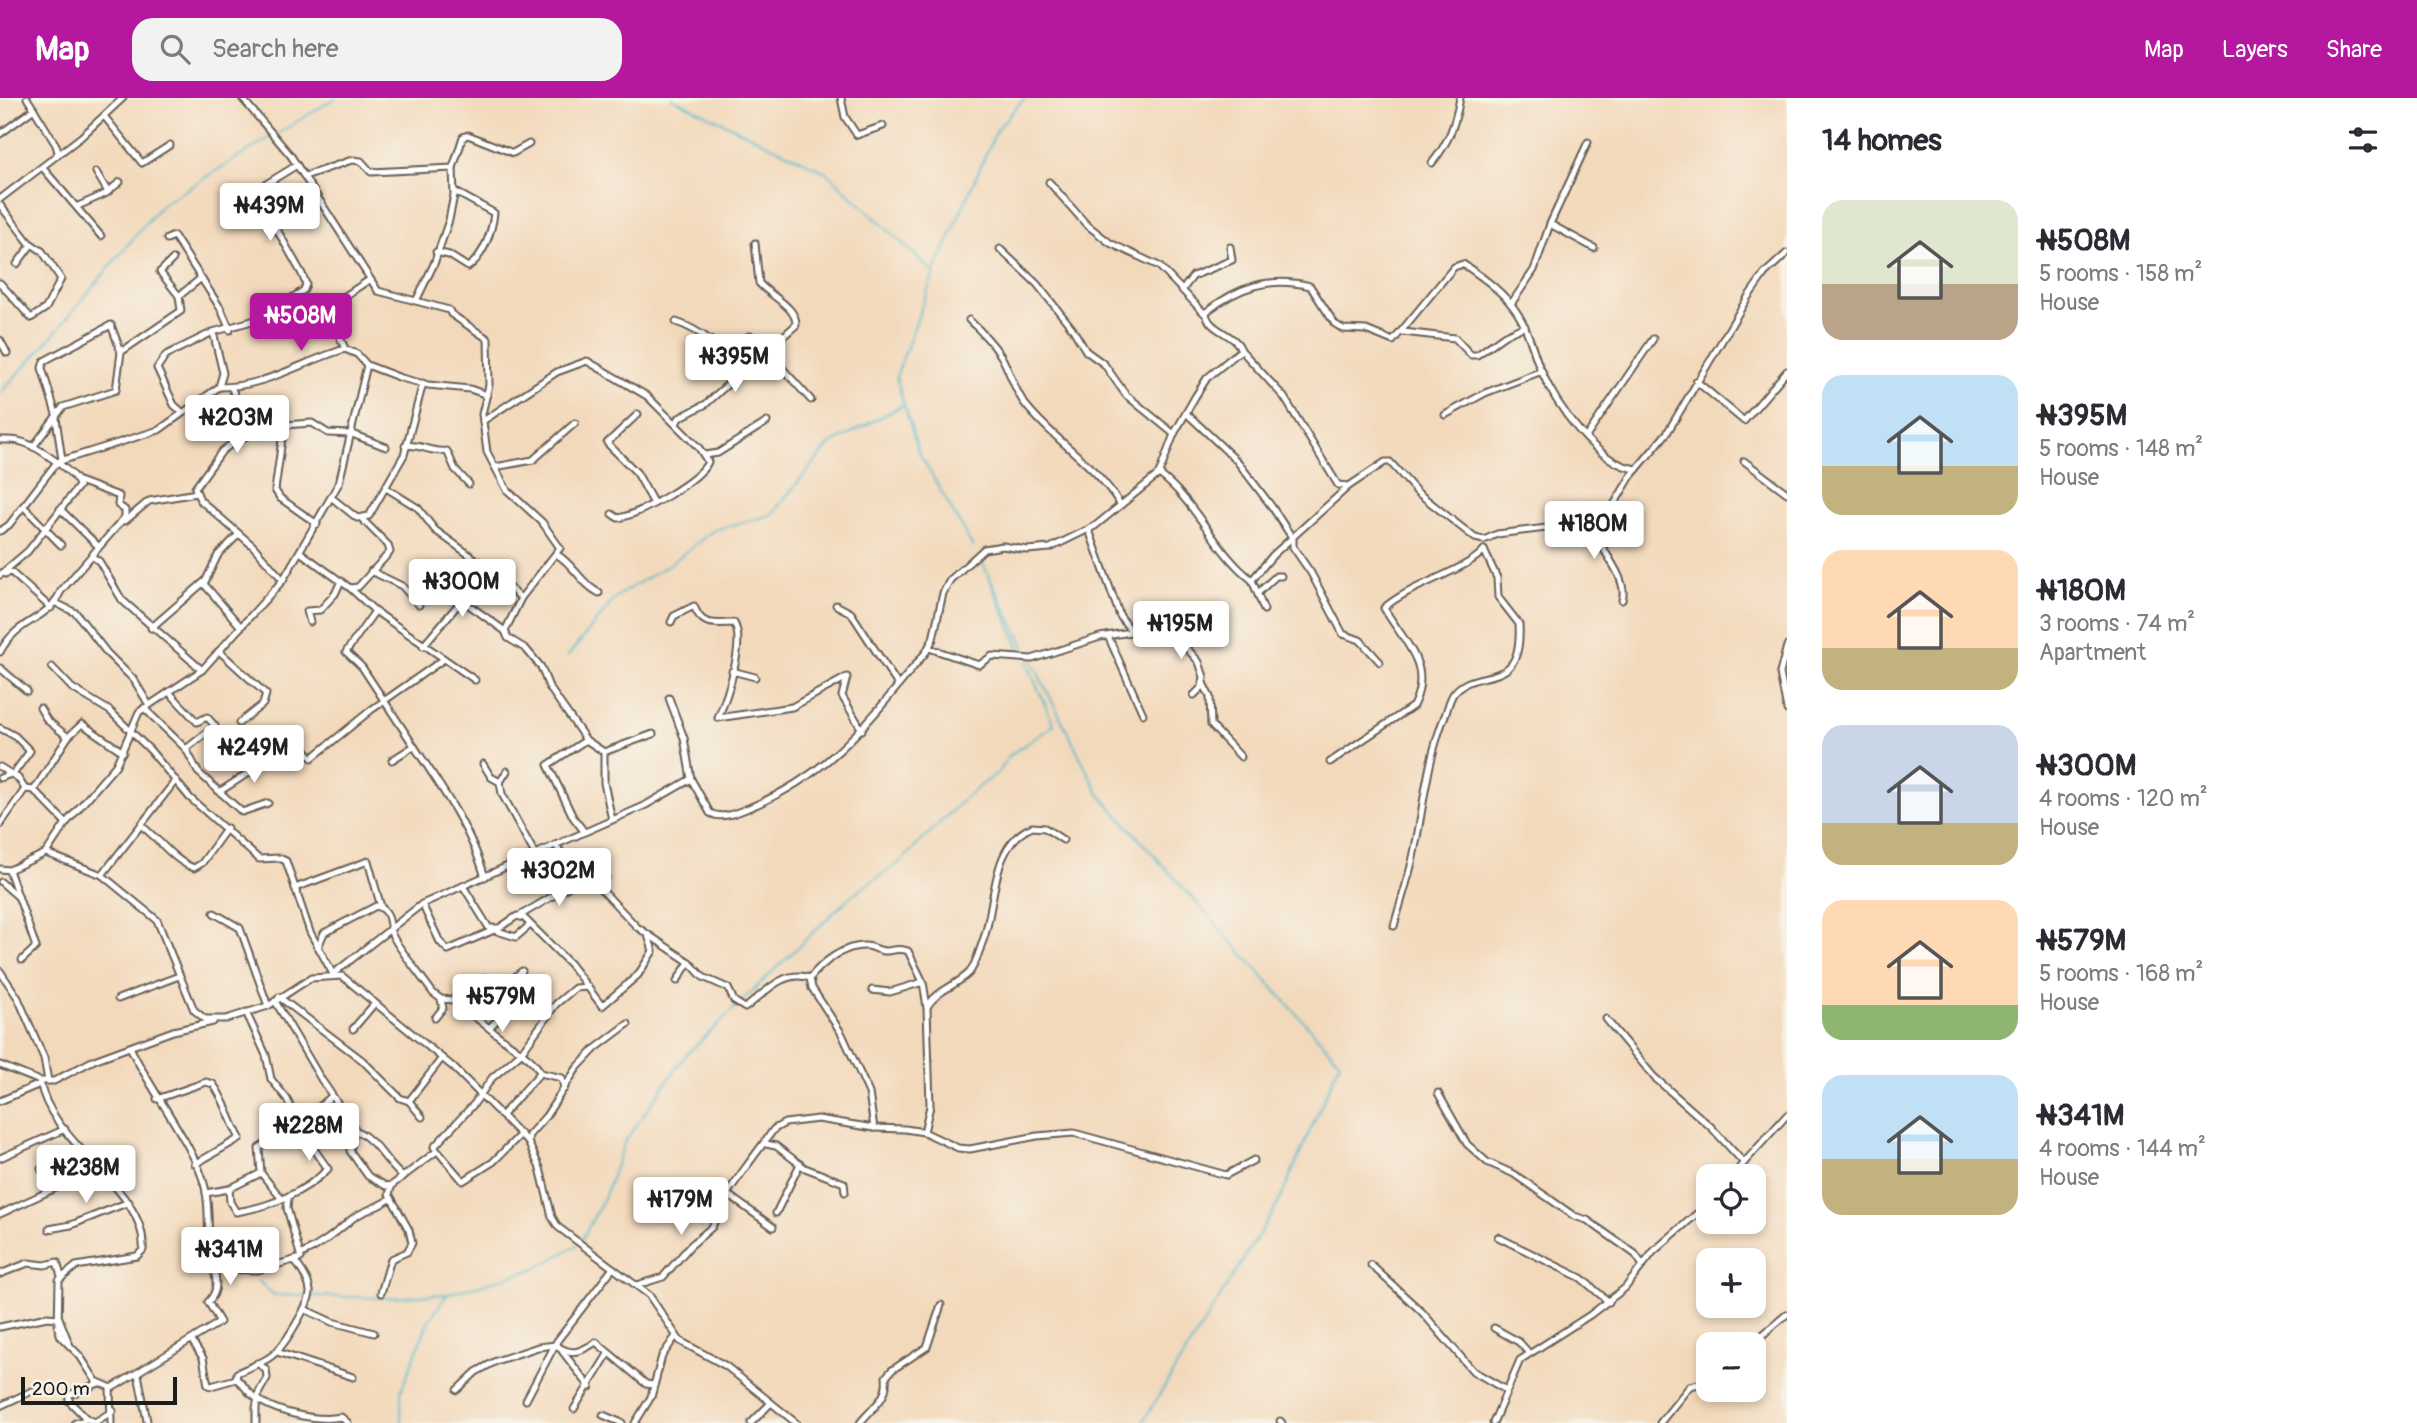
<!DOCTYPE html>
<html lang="en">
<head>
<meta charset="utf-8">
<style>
	body { margin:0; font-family:Pangolin,sans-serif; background:#f2f2f3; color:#2b2b33; height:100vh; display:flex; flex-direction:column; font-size:26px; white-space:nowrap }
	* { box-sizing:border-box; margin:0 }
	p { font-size:23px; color:#7c7c81 }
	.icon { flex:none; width:38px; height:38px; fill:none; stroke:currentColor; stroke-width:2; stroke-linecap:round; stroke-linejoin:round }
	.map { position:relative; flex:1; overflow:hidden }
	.side { display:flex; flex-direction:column; background:#fff; width:630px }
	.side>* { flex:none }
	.buttons { position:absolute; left:1696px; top:1066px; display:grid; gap:14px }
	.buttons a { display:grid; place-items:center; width:70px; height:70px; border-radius:14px; background:#fff; box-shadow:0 4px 10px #0003; font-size:35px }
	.scale { position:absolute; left:21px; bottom:18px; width:156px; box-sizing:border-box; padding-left:7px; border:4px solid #1c1c1c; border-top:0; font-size:19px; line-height:24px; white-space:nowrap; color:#1c1c1c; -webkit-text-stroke:5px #f7f3e8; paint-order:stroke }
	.price { position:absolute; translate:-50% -60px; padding:0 16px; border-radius:7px; background:#fff; color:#222; font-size:23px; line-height:46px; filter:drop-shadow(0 2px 4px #0008) }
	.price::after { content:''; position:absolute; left:50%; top:42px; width:21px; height:16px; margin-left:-10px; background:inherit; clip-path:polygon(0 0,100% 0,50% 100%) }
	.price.selected { background:#b5179e; color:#fff }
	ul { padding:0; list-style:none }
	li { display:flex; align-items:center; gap:21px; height:175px; padding:0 35px }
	li span { display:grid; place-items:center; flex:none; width:196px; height:140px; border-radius:21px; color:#555 }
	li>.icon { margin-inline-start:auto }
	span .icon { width:84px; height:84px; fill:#fffc; stroke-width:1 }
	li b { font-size:30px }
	h2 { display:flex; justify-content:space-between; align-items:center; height:84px; padding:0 35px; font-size:30px }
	header { display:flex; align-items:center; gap:42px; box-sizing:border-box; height:98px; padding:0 35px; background:#b5179e; color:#fff }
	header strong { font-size:33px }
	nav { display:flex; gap:38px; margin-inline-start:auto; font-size:24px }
	.search { width:490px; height:63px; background:#f2f2f3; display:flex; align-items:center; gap:18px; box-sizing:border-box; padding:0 24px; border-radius:21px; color:#7c7c81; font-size:26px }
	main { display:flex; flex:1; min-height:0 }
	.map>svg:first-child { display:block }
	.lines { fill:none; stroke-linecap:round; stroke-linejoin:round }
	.stream { stroke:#4eb9c9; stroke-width:2 }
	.minor-casing { stroke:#675e54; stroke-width:9 }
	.minor { stroke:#fff; stroke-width:5 }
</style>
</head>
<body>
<header>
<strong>Map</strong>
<div class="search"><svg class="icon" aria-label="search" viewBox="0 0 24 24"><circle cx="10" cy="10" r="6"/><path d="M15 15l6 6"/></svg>Search here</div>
<nav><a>Map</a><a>Layers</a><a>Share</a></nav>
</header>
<main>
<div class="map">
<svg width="1787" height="1325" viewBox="0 0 1787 1325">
	<rect width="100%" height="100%" fill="#f7f3e8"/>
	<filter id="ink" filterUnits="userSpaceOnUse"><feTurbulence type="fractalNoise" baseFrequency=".0143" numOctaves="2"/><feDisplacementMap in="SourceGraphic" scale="14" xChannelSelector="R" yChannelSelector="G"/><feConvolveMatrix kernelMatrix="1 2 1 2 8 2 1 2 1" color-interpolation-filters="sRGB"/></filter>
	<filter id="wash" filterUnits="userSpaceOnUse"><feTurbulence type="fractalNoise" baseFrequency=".00686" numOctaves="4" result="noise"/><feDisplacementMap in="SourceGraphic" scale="28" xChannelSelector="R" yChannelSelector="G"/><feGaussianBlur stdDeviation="1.57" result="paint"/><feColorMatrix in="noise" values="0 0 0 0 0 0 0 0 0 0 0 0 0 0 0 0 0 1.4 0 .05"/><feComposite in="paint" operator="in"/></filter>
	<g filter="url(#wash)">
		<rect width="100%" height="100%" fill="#f3d9bb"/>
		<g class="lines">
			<!-- stream -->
			<g class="stream">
				<path d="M672,0l154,74 107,100"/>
				<path d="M276,37l59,-37"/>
				<path d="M0,295l43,-46 118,-142 110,-68"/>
				<path d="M973,449l-55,-96 -22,-74 38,-104 63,-144 28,-31"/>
				<path d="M982,463l41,95"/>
				<path d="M992,484l107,212 241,268 -61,140 -137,221"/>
				<path d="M568,558l49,-60 53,-32 44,-34 57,-15 58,-70 74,-40"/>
				<path d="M581,1143l23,-43 20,-55 61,-87 167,-161 48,-33 68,-67 31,-23 11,-17 44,-30 -28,-64"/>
				<path d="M258,1183l16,14 116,3 57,-4"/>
				<path d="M401,1325v-32l27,-69 19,-28 88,-25 42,-24"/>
			</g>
		</g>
	</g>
	<g filter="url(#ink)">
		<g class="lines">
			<defs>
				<g id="minor">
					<path d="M27,0l29,47 2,7 -2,4"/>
					<path d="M242,0l49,58 87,135 38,10 18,-37 15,-44 5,-25 -1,-27 10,-31 5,-2 45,18 16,-9"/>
					<path d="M841,0l4,19 12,18 26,-9"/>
					<path d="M104,18l38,47 28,-18"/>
					<path d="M0,36l34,-25"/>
					<path d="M1432,65c17,-21 23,-38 28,-65"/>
					<path d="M42,69l59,69"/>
					<path d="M96,74l12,20"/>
					<path d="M305,78l47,-16 9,1 10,11 82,-4"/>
					<path d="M1049,84l37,42 24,19 49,23 46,48"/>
					<path d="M0,101l81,-62 42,-39"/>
					<path d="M0,107l31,40 -14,19"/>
					<path d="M78,108l27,-12 15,-12"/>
					<path d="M1550,126l44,24"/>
					<path d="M167,141l7,-3 47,73 9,21"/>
					<path d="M1000,151l37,35 35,44 14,23 18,13 22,31 48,39"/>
					<path d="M436,154l13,3 19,12c16,-11 24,-36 26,-54l-40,-22"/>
					<path d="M0,185l31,35 15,-10 15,-29 -19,-28 -12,-8"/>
					<path d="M1183,191l10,-13 39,-16 -2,-13"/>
					<path d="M179,198l21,-17"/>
					<path d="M416,203l33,9 2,4 37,25 1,46 -7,29 5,38 20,38 35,32 18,26 -39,50"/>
					<path d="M1511,206l23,-34 16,-46 38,-82"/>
					<path d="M969,222c12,11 23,22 32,36 9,15 13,34 24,48 29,37 70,59 95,100"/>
					<path d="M1403,234l52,6 16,17h6l28,-20 20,-9"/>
					<path d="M0,242l7,13"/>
					<path d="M764,250l47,52"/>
					<path d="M345,251l-9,-21v-26l33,-22"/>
					<path d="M1241,252l43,47 54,88 11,1 36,-24h5l27,30 58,46 9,2 13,-6 82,-10 33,-16 19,-32 36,-43 81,-136 17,-24 22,-20"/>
					<path d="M121,254l60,-41 -2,-15 -19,-24 13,-13"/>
					<path d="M727,256l22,-18 5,1 8,9 9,1 25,-22c1,-18 -26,-29 -37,-42l-4,-40"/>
					<path d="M1696,283l48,40 43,-50"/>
					<path d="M219,289c47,0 82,-25 126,-38l12,5 10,11 34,13 27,7 42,4 17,6"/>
					<path d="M231,289l20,43 5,1"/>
					<path d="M181,313l-7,-6 -17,-37 9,-13 47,-23"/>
					<path d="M1186,315l51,48 35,46 21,32v8l18,26 32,61 17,6 20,22"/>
					<path d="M638,316l-31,29 30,30 16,29"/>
					<path d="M1445,317l40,-22 57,-22"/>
					<path d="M56,320l6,42"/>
					<path d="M483,323l74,-49 30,-11 60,35 52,52 9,14c-9,19 -69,53 -90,56l-6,-4"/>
					<path d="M676,326l3,-6 27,-14 34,-31c-5,-20 -45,-45 -64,-51"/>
					<path d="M1586,339l67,-98"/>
					<path d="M0,342c8,0 15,-1 22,2 14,4 55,31 57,44l-51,65 -28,24"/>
					<path d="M405,348c14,-3 26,7 42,5l8,18 14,15"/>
					<path d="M33,349l30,-40 53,-17 5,-38 -10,-27 -67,36 -2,7 14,46"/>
					<path d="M705,357l13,-2 49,-31"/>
					<path d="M1744,363l43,32"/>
					<path d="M495,369l38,-7 42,-37"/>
					<path d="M1159,376c38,28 55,77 93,106"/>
					<path d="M386,390l32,20 17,22 51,37 35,31 -16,33 3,7 18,11 15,18 8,20 37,53 18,12v31l8,37"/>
					<path d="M332,400l25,20 12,-2 35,-61 19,-72"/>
					<path d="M23,408l38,39"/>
					<path d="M60,411l38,37"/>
					<path d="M125,423l24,-20 48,-8"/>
					<path d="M1589,423c7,24 41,57 33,79"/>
					<path d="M317,426l-37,-26 -5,-8 9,-65 28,-2 16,10 24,1 34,13"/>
					<path d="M1089,432l31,86 12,16"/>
					<path d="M0,433l9,-6 48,-63 102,-32 60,-43 4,-14 -10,-41 46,-13 45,-29 2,-6 -4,-10 -44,-78v-7l39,-24"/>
					<path d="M239,436l-21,21 -14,29 37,43"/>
					<path d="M300,454l50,36 8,-1 32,-35 -2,-7 -26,-26"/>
					<path d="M556,456c18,10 25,30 43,39"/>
					<path d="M91,458l8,5 23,39 80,70"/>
					<path d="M371,473l31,15 17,19"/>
					<path d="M5,476l6,-2 40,36"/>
					<path d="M283,482l-30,-34 -53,-46 -5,-12 27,-37 12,-9 22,-11 28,-6"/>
					<path d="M350,490l25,23 100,69"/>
					<path d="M1259,494l17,-16h5"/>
					<path d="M56,505l20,10 31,40 27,27 15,25"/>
					<path d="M836,507l15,8 47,72"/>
					<path d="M1264,512l-12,-30 21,-25 76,-69"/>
					<path d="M375,513l-29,41 16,15 52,79 -22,14"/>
					<path d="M310,524l-3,-11 13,-1 15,-16 6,-13"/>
					<path d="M671,524l3,-6 20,-10c8,22 21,17 40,17 12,19 -7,74 -16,95l74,-11 55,-30 -5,19 20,34"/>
					<path d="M151,530l53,-46"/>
					<path d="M1108,538l35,78"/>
					<path d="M423,548l39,-46 43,31"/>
					<path d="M1787,548l-7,27 7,37"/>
					<path d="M929,550l50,17 13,-9 40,3 68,-22 67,-11 32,36 5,15 -2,10 -8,8"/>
					<path d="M219,553l47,43 -3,10 -24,19"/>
					<path d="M0,554c19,-35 47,-30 61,-61l64,-74v-7l-7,-5 1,-9 -40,-15"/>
					<path d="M52,569l20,21 38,23 40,39 40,48 69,61 20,-1 7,3 24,71 23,42 89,-70 113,-50"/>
					<path d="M0,570l27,23"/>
					<path d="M732,573l23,6"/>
					<path d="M1203,585l7,14 1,28 30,32"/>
					<path d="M169,594l28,30 10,-5 8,9 -29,23"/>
					<path d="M669,600l15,40 7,41 19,34c13,7 28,-1 41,-6 82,-34 120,-89 175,-155l7,-13 10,-46 7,-13 34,-31 19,-3 24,4 23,-2 45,-22 64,-52 15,-40 21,-37 12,-19 34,-28c-5,-17 -34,-19 -35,-38 32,-25 63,-36 104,-26l25,38 8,5 23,1 27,11 61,-74 9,-3c21,14 42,29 55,50 12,19 14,35 22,54 15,36 57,97 97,101"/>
					<path d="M40,610l7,12 21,17"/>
					<path d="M144,610l42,41 12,23 44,40 26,-9"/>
					<path d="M0,630l15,8 15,15 -16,22 -14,5"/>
					<path d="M414,648c27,41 57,83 71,131"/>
					<path d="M604,654l49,-18"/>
					<path d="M1330,664l83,-56c21,-42 -10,-64 -29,-98 25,-23 84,-38 100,-58"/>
					<path d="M483,666l8,13 9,5"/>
					<path d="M0,669l18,11 7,11 9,1 32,33"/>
					<path d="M507,673l-7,11 2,12 33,60 109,-48 47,-27"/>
					<path d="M34,692l34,-53 14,-13 41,28"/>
					<path d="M219,694l79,-51 14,17 59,-48 73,-51"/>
					<path d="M0,727l25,-36"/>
					<path d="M143,729c17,13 31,34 51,41l8,-5 25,-35"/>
					<path d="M583,732l-10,-13 -25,-52 38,-25"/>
					<path d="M555,747l28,33 18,11 36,38 52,35 -12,19"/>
					<path d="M46,755l20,-30 50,-58 23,-53 63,-42 81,-90 56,-97 28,-118"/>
					<path d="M0,771l9,1 37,-17 56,22 55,45 37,90 11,9h21l42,-13 43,-28 31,-2 111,91 75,75 12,26 12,49 6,10 91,68 31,46 46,25 70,57"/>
					<path d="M9,772l27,77 -14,13"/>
					<path d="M102,777l74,-95"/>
					<path d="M1,784l17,15"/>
					<path d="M463,788l26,42h10l18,-12 7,2 46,46 32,42 36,-31 15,-24 -5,-16"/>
					<path d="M597,788l9,-8 -2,-13"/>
					<path d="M295,790l73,-27 13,46"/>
					<path d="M422,806l18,38 8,8 46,-20 22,7 14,-12"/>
					<path d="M214,815l26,15 28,78"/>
					<path d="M521,817l62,-37"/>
					<path d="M1394,828c7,-26 16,-51 21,-78 9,-45 13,-92 31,-135 2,-6 4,-15 8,-20 23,-29 69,2 65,-69l-21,-27 -1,-19 -13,-28"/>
					<path d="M318,849l6,-14 52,-27c14,3 13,15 15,26 2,10 34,49 42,61l8,6 12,1 32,-22"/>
					<path d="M689,864l14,15 25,11 6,13 11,7c20,-15 38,-39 65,-30"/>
					<path d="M0,873l18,27 26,60 4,23"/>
					<path d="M872,892l18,2 33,-10 4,25"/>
					<path d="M279,899l83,63 38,38 9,3 13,16"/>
					<path d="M118,901l61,-23"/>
					<path d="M453,902l36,28 32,-31 -13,-14 14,-12"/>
					<path d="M275,903l46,78 34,50 -5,22 18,25 18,10 6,-1 45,-34"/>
					<path d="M435,920l8,-10 -2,-9"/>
					<path d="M1606,921l48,58 57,50 33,36"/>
					<path d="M489,930c15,14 47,30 51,45"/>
					<path d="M353,931l22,-26"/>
					<path d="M0,967l40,16h14l40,-21 79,-29 40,-9"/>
					<path d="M40,983c10,64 108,108 103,169l-6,6 -61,10 -17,14 -1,48 3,9 19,19 16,25 16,7 108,-66 -12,-20c15,-14 5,-32 2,-50 -3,-21 0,-44 -5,-65 -9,-38 -55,-98 -74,-138"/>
					<path d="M1438,995l29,51 20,18 27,12 60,42 13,4 48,34 7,10"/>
					<path d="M157,1001l49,-17 7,2c13,17 16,36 27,54l-45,26"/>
					<path d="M0,1003l40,-17"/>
					<path d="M409,1003l33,-43"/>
					<path d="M502,1017l38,-42 22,5 2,11"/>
					<path d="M874,1030l-5,-35 -27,-59 -30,-46 -2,-10c13,-16 34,-33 56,-32 7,0 14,6 21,5 8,-1 12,-3 21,0l15,31"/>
					<path d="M357,1033c21,11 28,31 46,46"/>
					<path d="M924,1034l6,-26 -3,-99c10,-17 29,-21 42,-34 7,-8 11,-25 15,-35 12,-36 7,-94 48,-111l13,1 18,12"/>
					<path d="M521,1036l-28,28 -30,19 -29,-34 40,-43 18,-26 29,-25 35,-49 19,-16 13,-1"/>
					<path d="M528,1044l1,-7 17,-19 31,-48 19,-20 32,-24"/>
					<path d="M766,1046l10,2 29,22 39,15 1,9"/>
					<path d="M0,1060l65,-29"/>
					<path d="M41,1071l12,19"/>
					<path d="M1732,1078l55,-61"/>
					<path d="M229,1091l32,-16"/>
					<path d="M206,1095l23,-4 1,13 6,10c33,-5 68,-19 92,-43l-28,-40 -13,-30 -16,-20 -5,-24 -20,-43"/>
					<path d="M727,1096l46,33"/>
					<path d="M281,1100l-20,-25 -2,-25 43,-26 30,-26"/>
					<path d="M776,1115l24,-49"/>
					<path d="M0,1116l58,-27 34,-22"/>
					<path d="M49,1131l22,-4 58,-23"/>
					<path d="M209,1139l45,-5 3,7"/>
					<path d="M1498,1139l83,41 28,24"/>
					<path d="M302,1156c20,-9 33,-21 50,-35 11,-9 27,-11 39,-21"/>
					<path d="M1371,1167l51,47 51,59 33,19"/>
					<path d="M214,1171l44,1 43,-12 -14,-50 1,-10"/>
					<path d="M0,1176l28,-11 17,2 12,-3 4,14"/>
					<path d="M637,1187l26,-8 27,-31 22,-19 15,-33 16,-23 31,-42 11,-6 33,-4 56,9 31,1 19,3 34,16 12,1 67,-13 37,-3 152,42 28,-15"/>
					<path d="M381,1195l10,-34 16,-7 5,-9 -3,-13 -20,-36 3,-9"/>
					<path d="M304,1211l28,13 42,11"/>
					<path d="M59,1220l11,28"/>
					<path d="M0,1229l47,-10 12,1"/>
					<path d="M1494,1230l25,14 10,11"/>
					<path d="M192,1243l11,17 5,27 3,1 25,-7c7,4 9,10 15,15 20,18 65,28 90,23l7,6"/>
					<path d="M1752,1246l35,-30"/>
					<path d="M562,1253l28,36"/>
					<path d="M277,1254l76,25"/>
					<path d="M138,1276l9,47"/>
					<path d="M236,1281l1,-6c12,-6 30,-11 39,-21 9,-8 35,-50 34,-61 -1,-11 -9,-21 -15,-30"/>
					<path d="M110,1290l1,35"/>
					<path d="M457,1292l19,-18 20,-11 42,-14 18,-2c16,12 26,6 40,-3l50,42 8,1"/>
					<path d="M526,1302l31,-59 56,-73"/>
					<path d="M0,1308l32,-15"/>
					<path d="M574,1311l34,-55"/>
					<path d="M603,1317l19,8"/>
					<path d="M87,1321l-18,-18v-6l30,-12"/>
					<path d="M1280,1323l2,2"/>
					<path d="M75,1325l12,-4 8,3 18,-11"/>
					<path d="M256,1325v-15l3,-16 8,-14 -1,-9 -9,-6"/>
					<path d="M635,1325l16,-26 11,-41 14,-20"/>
					<path d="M751,1325l19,-19"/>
					<path d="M860,1325c12,-16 29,-24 26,-46l6,-7 35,-23 14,-42"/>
					<path d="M1493,1325l27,-63 70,-45 35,-27 29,-37 54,-47"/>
					<path d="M1660,1325l30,-37 18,-4"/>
				</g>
			</defs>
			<!-- minor casing -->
			<use href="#minor" class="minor-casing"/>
			<!-- minor -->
			<use href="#minor" class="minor"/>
		</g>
	</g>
</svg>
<div class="buttons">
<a><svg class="icon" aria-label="locate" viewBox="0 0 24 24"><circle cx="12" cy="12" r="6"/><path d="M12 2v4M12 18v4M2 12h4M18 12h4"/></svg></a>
<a>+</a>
<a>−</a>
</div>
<div class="scale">200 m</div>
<b class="price" style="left:270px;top:145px">₦439M</b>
<b class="price selected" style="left:301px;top:255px">₦508M</b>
<b class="price" style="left:735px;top:296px">₦395M</b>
<b class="price" style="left:237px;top:357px">₦203M</b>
<b class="price" style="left:1594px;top:463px">₦180M</b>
<b class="price" style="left:462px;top:521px">₦300M</b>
<b class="price" style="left:1181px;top:563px">₦195M</b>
<b class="price" style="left:254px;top:687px">₦249M</b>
<b class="price" style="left:559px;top:810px">₦302M</b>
<b class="price" style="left:502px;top:936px">₦579M</b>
<b class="price" style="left:309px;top:1065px">₦228M</b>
<b class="price" style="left:86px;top:1107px">₦238M</b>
<b class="price" style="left:681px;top:1139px">₦179M</b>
<b class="price" style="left:230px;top:1189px">₦341M</b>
</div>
<section class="side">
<h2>14 homes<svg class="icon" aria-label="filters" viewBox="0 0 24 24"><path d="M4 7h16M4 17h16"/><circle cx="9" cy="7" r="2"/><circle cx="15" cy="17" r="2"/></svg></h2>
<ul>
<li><span style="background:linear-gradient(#dfe7d0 60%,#b9a48a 0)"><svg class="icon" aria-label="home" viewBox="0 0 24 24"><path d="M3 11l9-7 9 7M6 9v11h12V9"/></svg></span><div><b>₦508M</b><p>5 rooms · 158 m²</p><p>House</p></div></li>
<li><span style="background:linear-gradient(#bfe0f5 65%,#c2b280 0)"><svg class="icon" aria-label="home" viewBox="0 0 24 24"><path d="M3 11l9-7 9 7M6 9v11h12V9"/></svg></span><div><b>₦395M</b><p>5 rooms · 148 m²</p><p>House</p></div></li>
<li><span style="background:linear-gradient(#ffd9b3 70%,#c2b280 0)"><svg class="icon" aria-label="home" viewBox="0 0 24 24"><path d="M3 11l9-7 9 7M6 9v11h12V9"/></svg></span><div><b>₦180M</b><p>3 rooms · 74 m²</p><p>Apartment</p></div></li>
<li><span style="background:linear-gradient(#c9d6e8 70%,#c2b280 0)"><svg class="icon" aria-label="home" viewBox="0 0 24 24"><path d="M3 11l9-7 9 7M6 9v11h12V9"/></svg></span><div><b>₦300M</b><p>4 rooms · 120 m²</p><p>House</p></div></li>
<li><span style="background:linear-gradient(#ffd9b3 75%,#8fb573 0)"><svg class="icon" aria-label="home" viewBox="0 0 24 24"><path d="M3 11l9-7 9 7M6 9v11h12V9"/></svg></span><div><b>₦579M</b><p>5 rooms · 168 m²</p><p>House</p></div></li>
<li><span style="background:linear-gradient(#bfe0f5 60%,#c2b280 0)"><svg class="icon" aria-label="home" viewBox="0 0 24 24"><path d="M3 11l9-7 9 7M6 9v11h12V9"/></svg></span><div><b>₦341M</b><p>4 rooms · 144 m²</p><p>House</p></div></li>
</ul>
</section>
</main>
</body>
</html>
